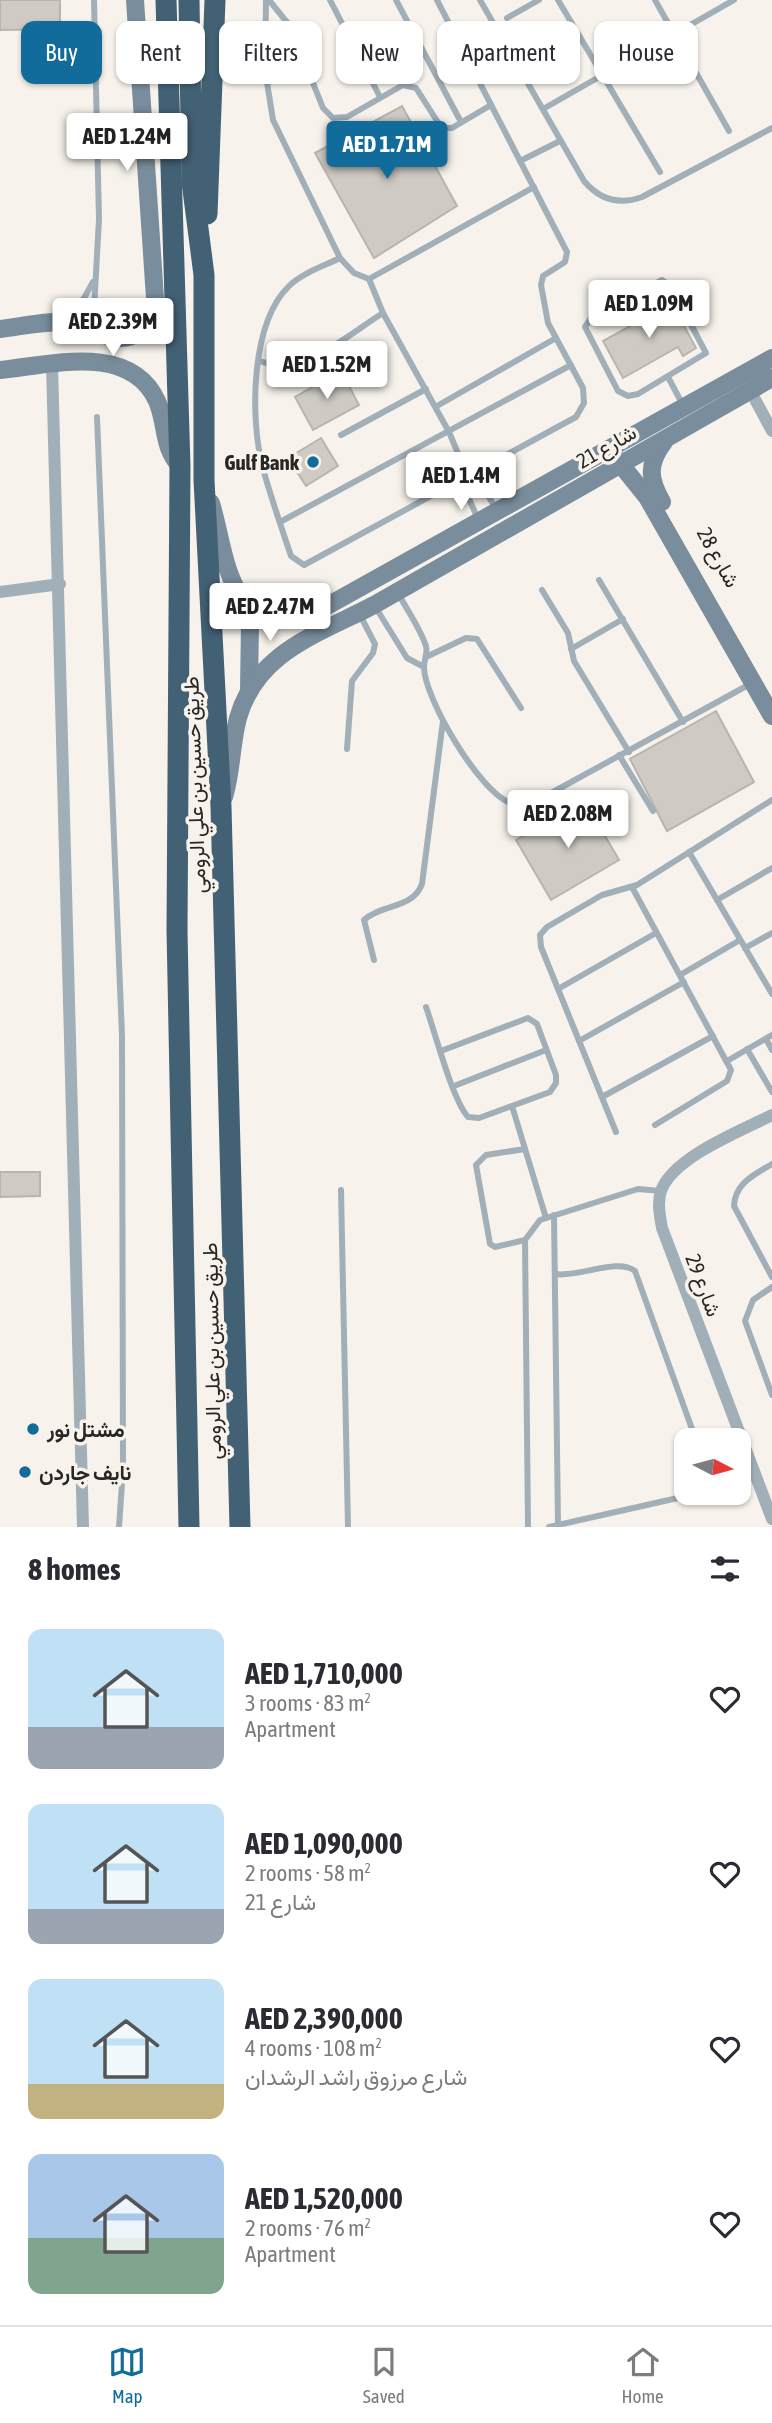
<!DOCTYPE html>
<html lang="en">
<head>
<meta charset="utf-8">
<style>
	body { margin:0; font-family:"Asap Condensed",Vazirmatn,sans-serif; background:#f7f7f7; color:#2b2b33; height:100vh; display:flex; flex-direction:column; font-size:26px; white-space:nowrap }
	* { box-sizing:border-box; margin:0 }
	p { font-size:23px; color:#7c7c81 }
	.icon { flex:none; width:38px; height:38px; fill:none; stroke:currentColor; stroke-width:2; stroke-linecap:round; stroke-linejoin:round }
	.map { position:relative; height:1527px; overflow:hidden }
	.drawer { display:flex; flex-direction:column; background:#fff; flex:1 }
	.drawer>* { flex:none }
	.top-card { position:absolute; left:21px; top:21px; width:732px; height:63px; display:flex; gap:14px }
	.needle { width:46px; rotate:96deg }
	.fabs { position:absolute; left:674px; top:1428px; display:grid; gap:14px }
	.fabs a { display:grid; place-items:center; width:77px; height:77px; border-radius:14px; background:#fff; box-shadow:0 2px 5px #0004; font-size:35px }
	.price { position:absolute; translate:-50% -60px; padding:0 16px; border-radius:7px; background:#fff; color:#222; font-size:23px; line-height:46px; filter:drop-shadow(0 2px 4px #0008) }
	.price::after { content:''; position:absolute; left:50%; top:42px; width:21px; height:16px; margin-left:-10px; background:inherit; clip-path:polygon(0 0,100% 0,50% 100%) }
	.price.selected { background:#116c9c; color:#fff }
	ul { padding:0; list-style:none }
	li { display:flex; align-items:center; gap:21px; height:175px; padding:0 28px }
	li span { display:grid; place-items:center; flex:none; width:196px; height:140px; border-radius:14px; color:#555 }
	li>.icon { margin-inline-start:auto }
	span .icon { width:84px; height:84px; fill:#fffc; stroke-width:1 }
	li b { font-size:30px }
	h2 { display:flex; justify-content:space-between; align-items:center; height:84px; padding:0 28px; font-size:30px }
	.tag { padding:0 24px; border-radius:14px; background:#fff; box-shadow:0 2px 5px #0004; font-size:24px; line-height:63px }
	.tag.selected { background:#116c9c; color:#fff }
	.tab-bar { display:flex; justify-content:space-around; align-items:center; height:98px; border-top:2px solid #e1e1e2; background:#fff; font-size:19px; color:#7c7c81 }
	.tab-bar a { display:grid; justify-items:center; gap:4px }
	.tab-bar .selected { color:#116c9c }
	.map>svg:first-child { display:block }
	.building { fill:#cfcbc4; stroke:#b8b4ae; stroke-width:2 }
	.lines { fill:none; stroke-linecap:round; stroke-linejoin:round }
	.lane { stroke:#a1afb9; stroke-width:6 }
	.street { stroke:#a1afb9; stroke-width:12 }
	.secondary { stroke:#798d9c; stroke-width:18 }
	.highway { stroke:#436175; stroke-width:21 }
	.poi-dot { fill:#116c9c; stroke:#f7f3ec; stroke-width:2.5 }
	.labels { text-anchor:middle; dominant-baseline:central; stroke-width:7; stroke-linejoin:round; paint-order:stroke }
	.street-label { font-size:21px; fill:#292725; stroke:#f7f3ec }
	.poi-label { font-size:21px; font-weight:bold; fill:#292725; stroke:#f7f3ec; text-anchor:start }
</style>
</head>
<body>
<div class="map">
<svg width="772" height="1527" viewBox="0 0 772 1527">
	<rect width="100%" height="100%" fill="#f7f3ec"/>
	<!-- building -->
	<g class="building">
		<path d="M0,0h60v29l-60,1z"/>
		<path d="M402,106l55,100 -83,52 -59,-105z"/>
		<path d="M669,299l27,49 -13,8 -5,-9 -55,31 -20,-37 53,-29 -3,-4z"/>
		<path d="M341,371l18,34 -46,25 -18,-33z"/>
		<path d="M321,438l17,28 -32,20 -18,-28z"/>
		<path d="M716,711l38,71 -87,49 -37,-72z"/>
		<path d="M584,800l35,60 -68,40 -35,-60z"/>
		<path d="M0,1172h40v24l-40,1z"/>
	</g>
	<g class="lines">
		<!-- lane -->
		<g class="lane">
			<path d="M266,0l-1,70 8,50 67,138 14,15 15,6 14,34 66,119 21,50 -1,17 10,22"/>
			<path d="M269,0l21,26 33,82 10,10 14,-1 56,-32 13,3 23,36 6,4h7l39,-23"/>
			<path d="M330,0l50,97"/>
			<path d="M396,0l65,122"/>
			<path d="M480,0l104,181c16,19 36,24 58,16l130,-69"/>
			<path d="M558,0l102,172"/>
			<path d="M655,0l74,131"/>
			<path d="M507,18l32,-18"/>
			<path d="M543,109l191,-109"/>
			<path d="M520,161l40,-20"/>
			<path d="M340,258c-16,8 -38,15 -51,28 -38,37 -39,129 -27,179 8,30 19,61 29,91l13,9 272,-148 8,-14 -1,-15 -35,-65 -7,-38 2,-9 22,-14 2,-10 -130,-252"/>
			<path d="M369,279l165,-92"/>
			<path d="M662,280l8,5 36,68 -68,41 -10,2 -10,-5 -33,-64 6,-9z"/>
			<path d="M65,317l19,-19 9,-16"/>
			<path d="M93,327l6,-108 -5,-219"/>
			<path d="M259,361c45,16 88,-26 124,-48"/>
			<path d="M668,377l16,30"/>
			<path d="M437,406l119,-68"/>
			<path d="M97,417l25,619 1,433 -4,58"/>
			<path d="M341,435l85,-46"/>
			<path d="M470,482l16,10 11,19"/>
			<path d="M280,522l291,-157"/>
			<path d="M599,580l84,142"/>
			<path d="M542,590l26,43 6,28 55,91"/>
			<path d="M398,593c9,17 22,35 28,53 2,7 -2,13 -2,21 0,31 56,126 87,136 11,3 21,0 31,-5l210,-115"/>
			<path d="M376,608l31,50 17,9"/>
			<path d="M571,649l52,-30"/>
			<path d="M426,657l40,-19 11,1 44,69"/>
			<path d="M347,749l5,-68 21,-28 2,-9 -15,-29"/>
			<path d="M619,755l34,56"/>
			<path d="M689,852l83,142"/>
			<path d="M632,887l99,183 -4,11 -72,44"/>
			<path d="M717,900l55,-32"/>
			<path d="M745,948l27,-15"/>
			<path d="M374,960l-10,-40c17,-16 49,-11 58,-36l21,-163"/>
			<path d="M680,975l60,-35"/>
			<path d="M558,989l98,-56"/>
			<path d="M426,1007c9,25 26,92 42,110l11,1 71,-26 6,-9v-8l-19,-51 -9,-6 -87,33"/>
			<path d="M766,1039l6,11"/>
			<path d="M579,1041l105,-59"/>
			<path d="M747,1049l25,43"/>
			<path d="M727,1061l45,-26"/>
			<path d="M454,1086l92,-36"/>
			<path d="M602,1097l111,-61"/>
			<path d="M512,1106l34,112"/>
			<path d="M616,1132l-75,-185 -1,-12 7,-8 55,-32 35,-10 135,-85"/>
			<path d="M772,1164c-18,11 -37,19 -38,42l38,71"/>
			<path d="M341,1190l7,337"/>
			<path d="M554,1215l4,309"/>
			<path d="M525,1240l-30,7 -5,-3 -14,-79 10,-10 39,-6"/>
			<path d="M555,1274c23,4 63,-17 80,-3l61,169"/>
			<path d="M772,1287l-19,13 -8,21 27,74"/>
			<path d="M528,1527l-3,-287 15,-20 98,-31 23,2"/>
			<path d="M549,1527l151,-34"/>
		</g>
		<!-- street -->
		<g class="street">
			<path d="M52,365l31,1162"/>
			<path d="M750,390l22,41"/>
			<path d="M0,592l60,-8"/>
			<path d="M772,1115c-31,16 -99,42 -111,76 -4,12 -1,25 1,37l110,291"/>
		</g>
		<!-- secondary -->
		<g class="secondary">
			<path d="M0,329c24,-3 51,-9 76,-7 11,1 18,9 29,13 28,10 50,-8 50,-37l-20,-298"/>
			<path d="M0,370c50,-5 130,-28 157,31 10,23 5,46 23,65"/>
			<path d="M614,456l33,41 125,219"/>
			<path d="M662,502c-13,-23 -15,-38 2,-60"/>
			<path d="M211,503c17,57 14,129 100,112l461,-257"/>
			<path d="M246,601l4,22 -1,67"/>
			<path d="M224,797c8,-26 7,-53 14,-79 19,-67 81,-84 136,-113l398,-227"/>
		</g>
		<!-- highway -->
		<g class="highway">
			<path d="M166,0l14,466 -3,464 12,597"/>
			<path d="M189,0l3,182 12,93v205l17,327 19,720"/>
			<path d="M207,214l8,-214"/>
		</g>
	</g>
	<!-- markers -->
	<g class="poi-dot">
		<circle cx="313" cy="462" r="7"/>
		<circle cx="33" cy="1429" r="7"/>
		<circle cx="25" cy="1472" r="7"/>
	</g>
	<g class="labels">
		<!-- street labels -->
		<g class="street-label">
			<text transform="translate(606 446) rotate(-30)">شارع 21</text>
			<text transform="translate(719 557) rotate(61)">شارع 28</text>
			<text transform="translate(194 785) rotate(-92)">طريق حسين بن علي الرومي</text>
			<text transform="translate(704 1285) rotate(69)">شارع 29</text>
			<text transform="translate(211 1351) rotate(-91)">طريق حسين بن علي الرومي</text>
		</g>
		<!-- poi labels -->
		<g class="poi-label">
			<text x="299" y="462" text-anchor="end">Gulf Bank</text>
			<text x="47" y="1429">مشتل نور</text>
			<text x="39" y="1472">نايف جاردن</text>
		</g>
	</g>
</svg>
<div class="fabs">
<a><svg class="needle" viewBox="-14 -14 28 28"><path d="M0-13l5 13h-10z" fill="#e53935"/><path d="M0 13l5-13h-10z" fill="#7c7c81"/></svg></a>
</div>
<b class="price" style="left:127px;top:173px">AED 1.24M</b>
<b class="price selected" style="left:387px;top:181px">AED 1.71M</b>
<b class="price" style="left:649px;top:340px">AED 1.09M</b>
<b class="price" style="left:113px;top:358px">AED 2.39M</b>
<b class="price" style="left:327px;top:401px">AED 1.52M</b>
<b class="price" style="left:461px;top:512px">AED 1.4M</b>
<b class="price" style="left:270px;top:643px">AED 2.47M</b>
<b class="price" style="left:568px;top:850px">AED 2.08M</b>
<div class="top-card">
<a class="tag selected">Buy</a>
<a class="tag">Rent</a>
<a class="tag">Filters</a>
<a class="tag">New</a>
<a class="tag">Apartment</a>
<a class="tag">House</a>
</div>
</div>
<section class="drawer">
<h2>8 homes<svg class="icon" aria-label="filters" viewBox="0 0 24 24"><path d="M4 7h16M4 17h16"/><circle cx="9" cy="7" r="2"/><circle cx="15" cy="17" r="2"/></svg></h2>
<ul>
<li><span style="background:linear-gradient(#bfe0f5 70%,#9aa5b1 0)"><svg class="icon" aria-label="home" viewBox="0 0 24 24"><path d="M3 11l9-7 9 7M6 9v11h12V9"/></svg></span><div><b>AED 1,710,000</b><p>3 rooms · 83 m²</p><p>Apartment</p></div><svg class="icon" aria-label="heart" viewBox="0 0 24 24"><path d="M12 20l-8-8c-3-5 5-10 8-4 3-6 11-1 8 4z"/></svg></li>
<li><span style="background:linear-gradient(#bfe0f5 75%,#9aa5b1 0)"><svg class="icon" aria-label="home" viewBox="0 0 24 24"><path d="M3 11l9-7 9 7M6 9v11h12V9"/></svg></span><div><b>AED 1,090,000</b><p>2 rooms · 58 m²</p><p>شارع 21</p></div><svg class="icon" aria-label="heart" viewBox="0 0 24 24"><path d="M12 20l-8-8c-3-5 5-10 8-4 3-6 11-1 8 4z"/></svg></li>
<li><span style="background:linear-gradient(#bfe0f5 75%,#c2b280 0)"><svg class="icon" aria-label="home" viewBox="0 0 24 24"><path d="M3 11l9-7 9 7M6 9v11h12V9"/></svg></span><div><b>AED 2,390,000</b><p>4 rooms · 108 m²</p><p>شارع مرزوق راشد الرشدان</p></div><svg class="icon" aria-label="heart" viewBox="0 0 24 24"><path d="M12 20l-8-8c-3-5 5-10 8-4 3-6 11-1 8 4z"/></svg></li>
<li><span style="background:linear-gradient(#a9c7e8 60%,#7fa58c 0)"><svg class="icon" aria-label="home" viewBox="0 0 24 24"><path d="M3 11l9-7 9 7M6 9v11h12V9"/></svg></span><div><b>AED 1,520,000</b><p>2 rooms · 76 m²</p><p>Apartment</p></div><svg class="icon" aria-label="heart" viewBox="0 0 24 24"><path d="M12 20l-8-8c-3-5 5-10 8-4 3-6 11-1 8 4z"/></svg></li>
</ul>
</section>
<nav class="tab-bar">
<a class="selected"><svg class="icon" aria-label="map" viewBox="0 0 24 24"><path d="M3 6l6-2 6 2 6-2v14l-6 2-6-2-6 2zM9 4v14M15 6v14"/></svg>Map</a>
<a><svg class="icon" aria-label="saved" viewBox="0 0 24 24"><path d="M7 4h10v16l-5-4-5 4z"/></svg>Saved</a>
<a><svg class="icon" aria-label="home" viewBox="0 0 24 24"><path d="M3 11l9-7 9 7M6 9v11h12V9"/></svg>Home</a>
</nav>
</body>
</html>
